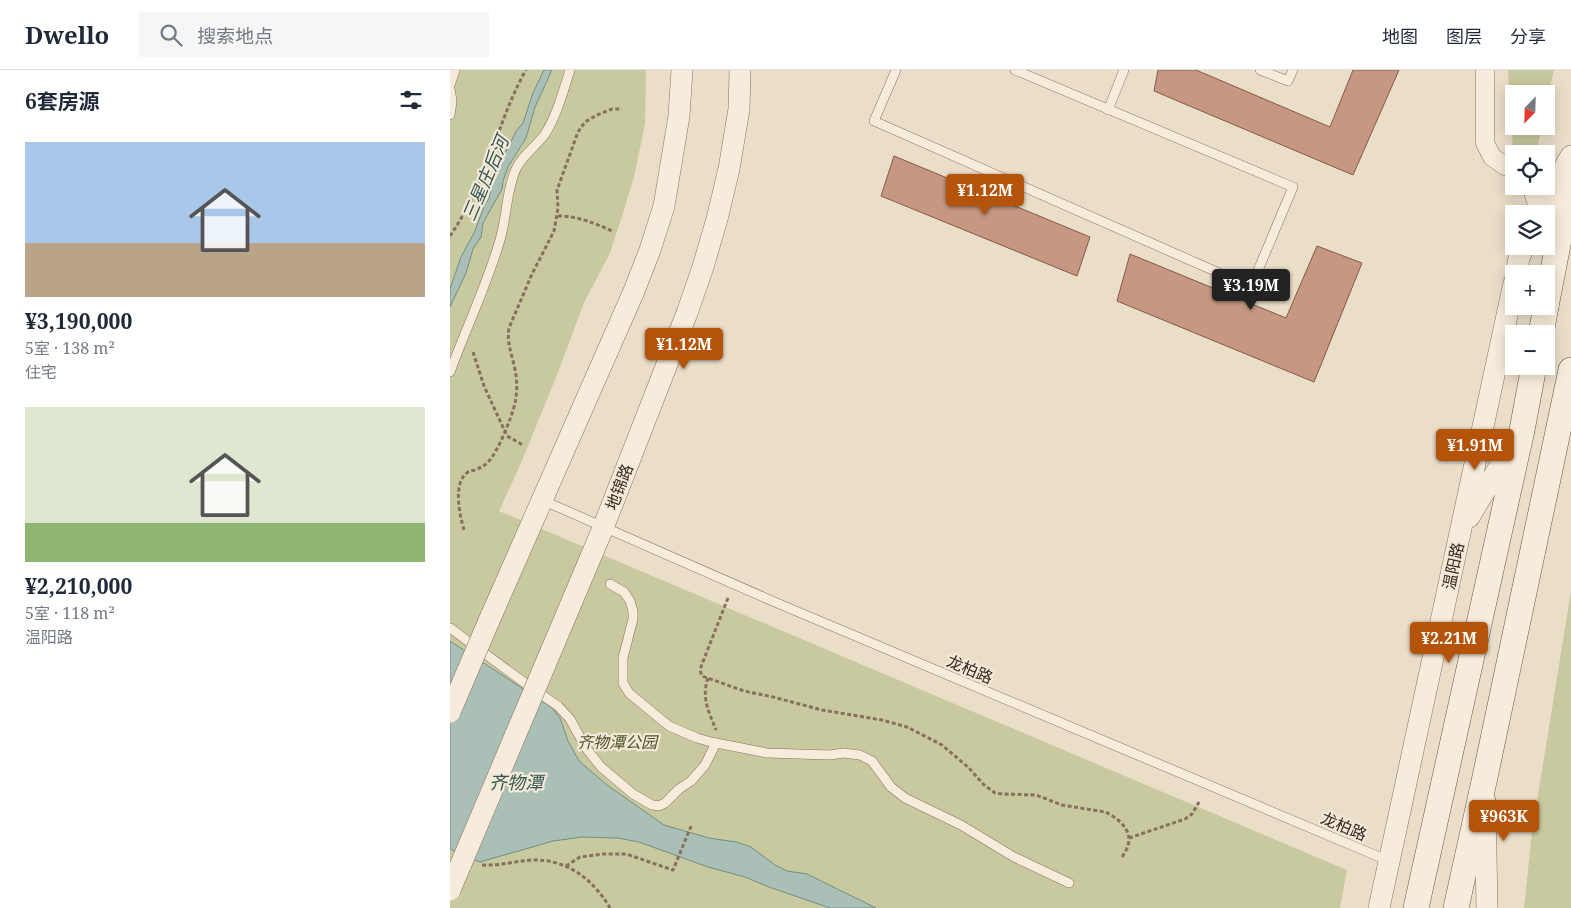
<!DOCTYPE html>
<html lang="zh">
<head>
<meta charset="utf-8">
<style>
	body { margin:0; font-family:"Noto Serif","Noto Sans SC",serif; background:#f6f6f7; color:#1f2937; height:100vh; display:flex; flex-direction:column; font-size:19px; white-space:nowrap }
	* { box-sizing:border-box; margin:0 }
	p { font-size:16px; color:#747a83 }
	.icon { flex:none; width:28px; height:28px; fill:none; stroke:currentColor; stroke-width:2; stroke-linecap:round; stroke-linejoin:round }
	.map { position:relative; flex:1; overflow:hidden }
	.panel { display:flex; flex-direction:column; background:#fff; width:450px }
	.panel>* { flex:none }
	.needle { width:32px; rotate:203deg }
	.fabs { position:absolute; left:1055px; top:15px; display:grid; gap:10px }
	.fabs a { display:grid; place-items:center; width:50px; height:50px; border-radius:0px; background:#fff; box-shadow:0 2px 12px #0003; font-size:25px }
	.price { position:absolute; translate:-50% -42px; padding:0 11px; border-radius:5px; background:#b45309; color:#fff; font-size:16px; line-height:32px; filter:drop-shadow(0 1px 2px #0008) }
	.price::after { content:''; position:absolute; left:50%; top:30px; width:15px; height:11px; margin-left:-8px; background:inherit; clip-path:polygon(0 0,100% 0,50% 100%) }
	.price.selected { background:#222; color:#fff }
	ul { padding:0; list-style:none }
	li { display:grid; align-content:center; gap:10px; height:265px; padding:0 25px }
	li span { display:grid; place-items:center; height:155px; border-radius:0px; color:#555 }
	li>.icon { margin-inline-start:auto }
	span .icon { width:90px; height:90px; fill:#fffc; stroke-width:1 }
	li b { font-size:21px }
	h2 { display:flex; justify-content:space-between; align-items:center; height:60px; padding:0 25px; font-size:21px }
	header { display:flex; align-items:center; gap:30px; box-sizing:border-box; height:70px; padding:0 25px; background:#fff; border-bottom:1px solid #e0e1e3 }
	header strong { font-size:24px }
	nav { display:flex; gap:28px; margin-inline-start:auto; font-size:18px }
	.search { width:350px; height:45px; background:#f6f6f7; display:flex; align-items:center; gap:12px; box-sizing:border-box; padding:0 18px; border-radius:0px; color:#747a83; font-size:19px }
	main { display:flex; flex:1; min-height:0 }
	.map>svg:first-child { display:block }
	.green { fill:#c8c99e }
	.water { fill:#aac0b7; stroke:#718e84 }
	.building { fill:#c69882; stroke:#845947 }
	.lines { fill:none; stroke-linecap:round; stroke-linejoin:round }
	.service-casing { stroke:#87705f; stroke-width:10 }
	.minor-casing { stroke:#87705f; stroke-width:19 }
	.tertiary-casing { stroke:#87705f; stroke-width:22 }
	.secondary-casing { stroke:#695242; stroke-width:26 }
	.path { stroke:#87705f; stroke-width:3; stroke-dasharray:4 2.5; stroke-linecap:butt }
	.service { stroke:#f7ecdc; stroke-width:9 }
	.minor { stroke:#f7ecdc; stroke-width:18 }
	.tertiary { stroke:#f7ecdc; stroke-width:21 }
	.secondary { stroke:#f7ecdc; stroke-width:25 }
	.tertiary-bridge-casing { stroke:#87705f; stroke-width:22; stroke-linecap:butt }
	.tertiary-bridge { stroke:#f7ecdc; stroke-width:21 }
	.labels { text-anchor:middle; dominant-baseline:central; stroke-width:4.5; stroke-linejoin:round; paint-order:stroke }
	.street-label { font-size:16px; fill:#382a21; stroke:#f3e9d8 }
	.park-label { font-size:16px; font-style:italic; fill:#4d532a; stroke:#f3e9d8 }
	.water-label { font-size:18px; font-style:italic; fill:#325751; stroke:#f3e9d8 }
</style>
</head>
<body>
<header>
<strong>Dwello</strong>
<div class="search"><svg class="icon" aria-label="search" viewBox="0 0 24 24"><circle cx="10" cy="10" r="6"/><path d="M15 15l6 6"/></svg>搜索地点</div>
<nav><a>地图</a><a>图层</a><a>分享</a></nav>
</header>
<main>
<section class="panel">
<h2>6套房源<svg class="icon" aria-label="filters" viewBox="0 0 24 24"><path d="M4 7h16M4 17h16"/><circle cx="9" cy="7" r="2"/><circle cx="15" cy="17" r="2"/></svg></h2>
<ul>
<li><span style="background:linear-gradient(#a9c7e8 65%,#b9a48a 0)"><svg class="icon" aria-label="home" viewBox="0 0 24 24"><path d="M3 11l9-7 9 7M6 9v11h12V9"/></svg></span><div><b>¥3,190,000</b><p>5室 · 138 m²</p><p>住宅</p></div></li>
<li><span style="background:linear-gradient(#dfe7d0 75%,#8fb573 0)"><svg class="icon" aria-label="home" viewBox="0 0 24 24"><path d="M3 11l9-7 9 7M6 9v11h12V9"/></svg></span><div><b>¥2,210,000</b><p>5室 · 118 m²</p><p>温阳路</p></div></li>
</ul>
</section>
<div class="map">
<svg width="1121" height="838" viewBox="0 0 1121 838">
	<rect width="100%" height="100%" fill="#ebdec9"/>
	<!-- green -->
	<g class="green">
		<path d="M0,0h196l-1,54 -11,53 -12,39 -12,37 -26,50 -27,72 -36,88 -22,48 848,359 -7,38h-890z"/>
		<path d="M1058,0h46l-8,36v-12h-32v32h28l-6,28h-11l-12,-3z"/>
		<path d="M1121,521v317h-47l8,-76z"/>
	</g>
	<!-- water -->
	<g class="water">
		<path d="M94,0h8l-17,37 -9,31 -18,29 -5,14 -1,8 -19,34 -2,14 -8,12 -7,24 -16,34v-18l11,-32 14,-26 10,-27 4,-5 7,-31 13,-22 7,-15 7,-8 10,-30z"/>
		<path d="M0,571l101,66 9,11 8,23 11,20 28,24 57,40 45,13 27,4 15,5 24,18 12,6 20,3 69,34h-46l-61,-21 -24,-10 -37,-10 -69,-25 -21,-4 -36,-1 -29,4 -73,21 -30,-13z"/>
	</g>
	<!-- building -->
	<g class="building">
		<path d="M708,0h38l134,57 23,-57h46l-46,105 -199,-84z"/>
		<path d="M444,86l196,81 -13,39 -196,-80z"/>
		<path d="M867,176l45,17 -48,119 -197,-81 13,-47 156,64z"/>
	</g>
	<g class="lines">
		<defs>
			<g id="service">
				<path d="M446,0l-22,51 377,166 42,-100 -278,-117"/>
				<path d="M810,0l28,11 5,-11"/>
				<path d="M0,15l5,-15"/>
				<path d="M0,19l2,12 -2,14"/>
				<path d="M658,40l16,-40"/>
				<path d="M0,302c16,-44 37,-87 50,-132 7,-23 6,-49 16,-71 6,-14 20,-22 29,-35 12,-19 18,-42 25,-64"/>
				<path d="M92,430l235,103 612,258"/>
				<path d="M160,514l14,8 6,9 3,10v8l-10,39v25l6,10 40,33 28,12 14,4 56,11 63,2 13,-2 17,2 12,6 19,26 14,11 56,27 53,32 55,26"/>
				<path d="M0,558l79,58 29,20 12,13 16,29 15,19 32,27 19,11 7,1 6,-3 14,-14 12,-8 14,-16 11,-22"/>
			</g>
			<g id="minor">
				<path d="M1035,0v73l7,14 13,9 9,3"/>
				<path d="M1081,116l8,24"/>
			</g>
			<g id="tertiary">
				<path d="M1088,144l33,-58"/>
				<path d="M1066,204l3,-16 5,-12"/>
				<path d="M1019,447l48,-79"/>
				<path d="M38,553l146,-332 16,-41 14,-44 15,-90 3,-46"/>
				<path d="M101,581l52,-123 84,-215 16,-46 14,-48 12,-50 10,-60 1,-39"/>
				<path d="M1035,731l2,107"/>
				<path d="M929,838c46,-208 89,-417 135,-625"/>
			</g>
			<g id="secondary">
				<path d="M1096,236l25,-128"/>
				<path d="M1091,264l5,-28"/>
				<path d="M966,838l106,-478 12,-64"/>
				<path d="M1006,838l29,-131 86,-407"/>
			</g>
		</defs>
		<!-- service casing -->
		<use href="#service" class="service-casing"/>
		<!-- minor casing -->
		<use href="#minor" class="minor-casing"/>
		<!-- tertiary casing -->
		<use href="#tertiary" class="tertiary-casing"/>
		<!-- secondary casing -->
		<use href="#secondary" class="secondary-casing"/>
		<!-- path -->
		<g class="path">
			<path d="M108,146c19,0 37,7 54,15"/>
			<path d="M0,166c13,-19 24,-41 33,-62 14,-34 24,-71 43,-104"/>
			<path d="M23,282l11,34 23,50 16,9"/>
			<path d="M14,460c-4,-14 -12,-48 4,-58 2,-2 5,-1 7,-2 5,-2 9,-4 13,-8 10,-10 24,-45 27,-59 3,-13 2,-28 -2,-42 -3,-12 -6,-21 -4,-33l23,-54 22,-43 4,-23 -1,-18 21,-58 7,-10 12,-7 15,-6h10"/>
			<path d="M278,528l-26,66 -2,6 2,6 42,15 29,6 49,13 60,10 25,7 35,18 27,23 14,16 12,9 8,1 33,1 26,10 43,7c12,5 28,18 23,33 -1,5 -5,10 -7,14"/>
			<path d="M258,608c-7,20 1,34 8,52"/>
			<path d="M679,768l56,-19 7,-5 7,-12"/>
			<path d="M32,795c19,1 33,-4 50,-5 35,-1 61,19 78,48"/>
			<path d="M116,796l14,-9 23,-3h23l47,16 19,-46"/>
		</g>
		<!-- service -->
		<use href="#service" class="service"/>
		<!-- minor -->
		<use href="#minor" class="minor"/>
		<!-- tertiary -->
		<use href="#tertiary" class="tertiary"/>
		<!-- secondary -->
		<use href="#secondary" class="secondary"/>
		<defs>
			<g id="tertiary-bridge">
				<path d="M0,642l38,-89"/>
				<path d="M0,820l101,-239"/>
			</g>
		</defs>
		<!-- tertiary-bridge casing -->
		<use href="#tertiary-bridge" class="tertiary-bridge-casing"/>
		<!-- tertiary-bridge -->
		<use href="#tertiary-bridge" class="tertiary-bridge"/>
	</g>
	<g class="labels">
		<!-- street labels -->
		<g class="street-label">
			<text transform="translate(169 417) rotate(-69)">地锦路</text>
			<text transform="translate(1003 496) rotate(-78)">温阳路</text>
			<text transform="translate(520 599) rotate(23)">龙柏路</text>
			<text transform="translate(894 756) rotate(23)">龙柏路</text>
		</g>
		<!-- park labels -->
		<g class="park-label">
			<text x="167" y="672">齐物潭公园</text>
		</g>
		<!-- water labels -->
		<g class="water-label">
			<text transform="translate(35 108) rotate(-67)">三星庄后河</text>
			<text x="66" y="712">齐物潭</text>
		</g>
	</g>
</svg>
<div class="fabs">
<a><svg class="needle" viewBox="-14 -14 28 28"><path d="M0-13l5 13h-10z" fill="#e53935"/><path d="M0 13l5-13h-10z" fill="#747a83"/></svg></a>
<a><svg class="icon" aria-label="locate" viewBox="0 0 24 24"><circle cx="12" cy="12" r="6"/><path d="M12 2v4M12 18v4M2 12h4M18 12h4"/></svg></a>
<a><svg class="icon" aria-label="layers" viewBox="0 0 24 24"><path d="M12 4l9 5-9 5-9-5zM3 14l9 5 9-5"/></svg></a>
<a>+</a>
<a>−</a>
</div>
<b class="price" style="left:535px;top:146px">¥1.12M</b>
<b class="price selected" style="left:801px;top:241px">¥3.19M</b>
<b class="price" style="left:234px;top:300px">¥1.12M</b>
<b class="price" style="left:1025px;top:401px">¥1.91M</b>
<b class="price" style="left:999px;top:594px">¥2.21M</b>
<b class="price" style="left:1054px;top:772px">¥963K</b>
</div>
</main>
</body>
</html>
